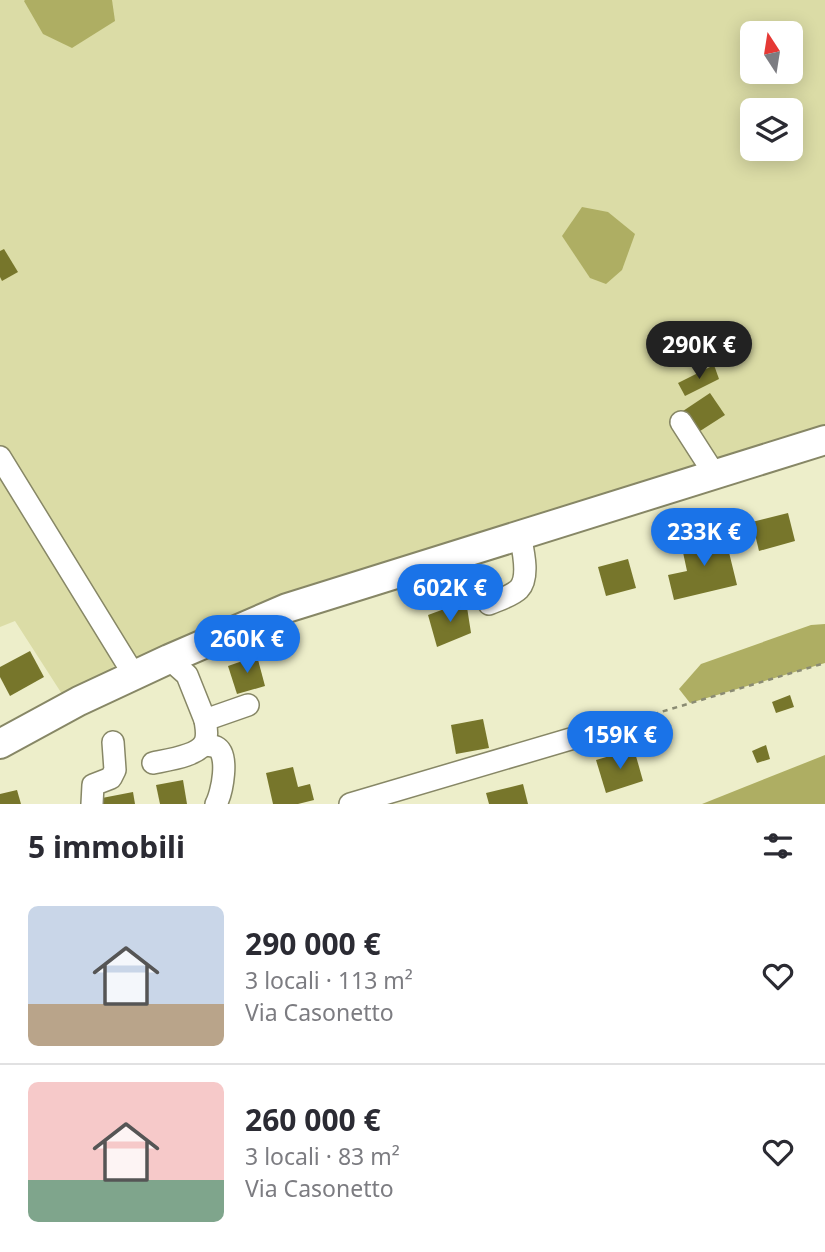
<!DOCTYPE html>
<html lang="it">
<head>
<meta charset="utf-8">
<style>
	body { margin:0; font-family:"Noto Sans",sans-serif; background:#f2f2f3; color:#2b2b33; height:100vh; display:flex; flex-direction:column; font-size:26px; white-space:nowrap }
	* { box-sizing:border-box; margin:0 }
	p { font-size:23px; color:#7c7c81 }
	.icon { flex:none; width:38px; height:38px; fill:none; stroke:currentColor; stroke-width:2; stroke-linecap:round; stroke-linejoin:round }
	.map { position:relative; height:804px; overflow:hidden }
	.drawer { display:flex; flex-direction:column; background:#fff; flex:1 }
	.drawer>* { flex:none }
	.needle { width:46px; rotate:348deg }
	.controls { position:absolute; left:740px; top:21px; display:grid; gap:14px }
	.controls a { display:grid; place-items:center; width:63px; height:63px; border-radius:10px; background:#fff; box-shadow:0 4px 18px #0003; font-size:35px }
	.price { position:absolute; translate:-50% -60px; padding:0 16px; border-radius:24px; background:#1a73e8; color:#fff; font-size:23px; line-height:46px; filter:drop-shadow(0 2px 4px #0008) }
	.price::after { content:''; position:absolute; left:50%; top:42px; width:21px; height:16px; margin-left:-10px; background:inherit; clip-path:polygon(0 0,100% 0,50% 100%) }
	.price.current { background:#222; color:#fff }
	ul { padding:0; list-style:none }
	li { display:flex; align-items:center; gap:21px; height:175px; padding:0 28px }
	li+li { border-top:2px solid #e1e1e2 }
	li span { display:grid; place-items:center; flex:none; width:196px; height:140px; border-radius:10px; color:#555 }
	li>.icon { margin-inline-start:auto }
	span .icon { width:84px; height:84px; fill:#fffc; stroke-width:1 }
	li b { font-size:30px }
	h2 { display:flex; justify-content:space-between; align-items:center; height:84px; padding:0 28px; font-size:30px }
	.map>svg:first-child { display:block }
	.green { fill:#dbdca6; fill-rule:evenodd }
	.forest { fill:#aeae63 }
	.building { fill:#77762b }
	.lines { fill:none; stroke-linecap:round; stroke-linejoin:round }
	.minor-casing { stroke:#878766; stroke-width:24 }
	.major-casing { stroke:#878766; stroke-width:32 }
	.path { stroke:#8a8b73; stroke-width:2.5; stroke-dasharray:5 5; stroke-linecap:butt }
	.minor { stroke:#fff; stroke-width:21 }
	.major { stroke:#fff; stroke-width:28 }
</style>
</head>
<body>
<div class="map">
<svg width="825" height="804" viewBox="0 0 825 804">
	<rect width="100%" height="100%" fill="#edeeca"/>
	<!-- green -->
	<path class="green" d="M0,0h825v434l-535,162 -165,66 -8,1 -13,13 -42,18 -47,-73 -15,6zM752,33h39v39h-39zM752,110h39v39h-39z"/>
	<!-- forest -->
	<g class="forest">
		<path d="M25,0h87l3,21 -43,27 -29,-14 -19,-33z"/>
		<path d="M582,207l26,5 27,22 -13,36 -16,14 -16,-6 -28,-42z"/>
		<path d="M825,624v39l-135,40 -11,-14 22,-25 110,-39z"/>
		<path d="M825,755v49h-123z"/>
	</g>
	<!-- building -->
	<g class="building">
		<path d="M4,249l14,23 -16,9 -2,-4v-26z"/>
		<path d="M714,365l5,14 -34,17 -7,-13z"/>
		<path d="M710,393l15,22 -28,18 -14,-22z"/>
		<path d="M788,513l7,28 -36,10 -7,-29z"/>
		<path d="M724,532l13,53 -63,15 -6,-25 19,-4 -6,-28z"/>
		<path d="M628,559l8,29 -30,8 -8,-29z"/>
		<path d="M466,601l5,32 -34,14 -9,-32z"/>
		<path d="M30,651l14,26 -34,19 -10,-19v-10z"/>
		<path d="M257,656l8,30 -28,8 -9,-28z"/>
		<path d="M790,695l4,12 -18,6 -4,-11z"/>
		<path d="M483,719l6,29 -33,6 -5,-29z"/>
		<path d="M766,745l4,14 -13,4 -5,-12z"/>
		<path d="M634,749l9,32 -37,12 -10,-33z"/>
		<path d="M293,767l5,20 12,-3 4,16 -16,4h-25l-7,-31z"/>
		<path d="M183,780l4,24h-27l-4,-19z"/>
		<path d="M523,784l5,20h-39l-3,-11z"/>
		<path d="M17,790l4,14h-21v-10z"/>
		<path d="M133,792l2,12h-32l-1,-6z"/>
	</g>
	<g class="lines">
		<defs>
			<g id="minor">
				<path d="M681,422l34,53"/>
				<path d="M0,457l134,218"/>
				<path d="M489,604c9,-4 23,-8 30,-15 11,-12 4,-39 1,-54"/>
				<path d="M169,659l18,16 18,45 43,-15"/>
				<path d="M204,745c2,0 10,1 12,2 14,7 6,46 0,57"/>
				<path d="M153,763c14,-3 46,-7 52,-21 3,-7 1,-15 0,-22"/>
				<path d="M92,804l1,-19 18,-7 4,-8 -2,-28"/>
				<path d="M350,804l268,-79"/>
			</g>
			<path id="major" d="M0,744l79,-43 90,-42 118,-51 538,-168"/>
		</defs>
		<!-- minor casing -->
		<use href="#minor" class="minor-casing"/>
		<!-- major casing -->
		<use href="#major" class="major-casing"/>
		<!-- path -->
		<path class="path" d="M634,720l191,-57"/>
		<!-- minor -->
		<use href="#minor" class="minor"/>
		<!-- major -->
		<use href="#major" class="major"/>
	</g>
</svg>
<div class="controls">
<a><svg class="needle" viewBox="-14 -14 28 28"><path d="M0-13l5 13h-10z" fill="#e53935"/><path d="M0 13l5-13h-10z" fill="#7c7c81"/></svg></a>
<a><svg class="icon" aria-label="layers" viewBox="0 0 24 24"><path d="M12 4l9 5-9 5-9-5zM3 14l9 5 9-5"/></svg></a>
</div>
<b class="price current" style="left:699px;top:381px">290K €</b>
<b class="price" style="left:704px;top:568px">233K €</b>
<b class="price" style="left:450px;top:624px">602K €</b>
<b class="price" style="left:247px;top:675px">260K €</b>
<b class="price" style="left:620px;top:771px">159K €</b>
</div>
<section class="drawer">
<h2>5 immobili<svg class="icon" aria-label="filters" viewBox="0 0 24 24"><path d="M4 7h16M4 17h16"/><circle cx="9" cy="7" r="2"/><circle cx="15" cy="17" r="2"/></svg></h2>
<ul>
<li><span style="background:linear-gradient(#c9d6e8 70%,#b9a48a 0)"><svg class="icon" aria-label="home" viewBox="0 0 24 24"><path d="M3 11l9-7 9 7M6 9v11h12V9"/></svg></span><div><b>290 000 €</b><p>3 locali · 113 m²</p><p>Via Casonetto</p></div><svg class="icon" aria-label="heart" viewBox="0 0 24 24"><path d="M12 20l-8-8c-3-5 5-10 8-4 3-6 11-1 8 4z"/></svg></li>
<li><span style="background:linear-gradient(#f6c9c9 70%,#7fa58c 0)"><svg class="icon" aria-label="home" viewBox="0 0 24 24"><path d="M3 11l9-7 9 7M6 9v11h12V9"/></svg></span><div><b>260 000 €</b><p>3 locali · 83 m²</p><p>Via Casonetto</p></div><svg class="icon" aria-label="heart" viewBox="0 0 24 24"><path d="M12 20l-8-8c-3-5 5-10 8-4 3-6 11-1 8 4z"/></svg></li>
</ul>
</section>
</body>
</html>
